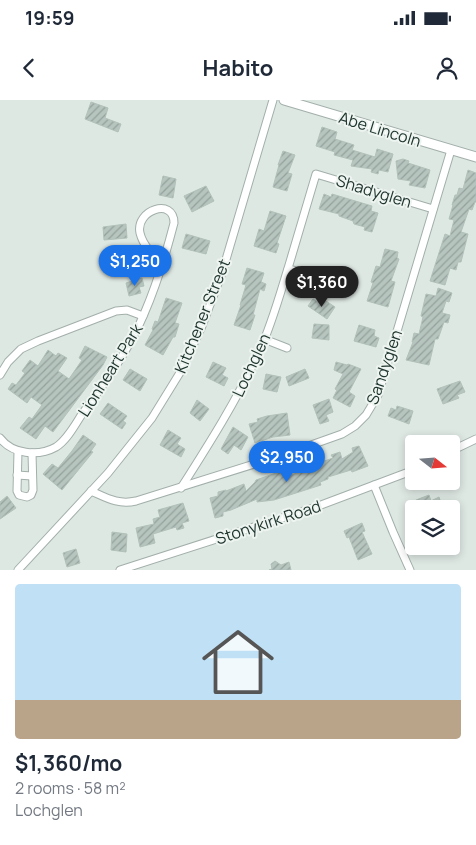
<!DOCTYPE html>
<html lang="en">
<head>
<meta charset="utf-8">
<style>
	body { margin:0; font-family:Manrope,sans-serif; background:#f2f2f3; color:#1f2937; height:100vh; display:flex; flex-direction:column; font-size:19px; white-space:nowrap }
	* { box-sizing:border-box; margin:0 }
	p { font-size:16px; color:#747a83 }
	.icon { flex:none; width:28px; height:28px; fill:none; stroke:currentColor; stroke-width:2; stroke-linecap:round; stroke-linejoin:round }
	.map { position:relative; height:470px; overflow:hidden }
	.details { display:flex; flex-direction:column; background:#fff; flex:1 }
	.details>* { flex:none }
	.needle { width:32px; rotate:107deg }
	.fabs { position:absolute; left:405px; top:335px; display:grid; gap:10px }
	.fabs a { display:grid; place-items:center; width:55px; height:55px; border-radius:5px; background:#fff; box-shadow:0 2px 8px #0003; font-size:25px }
	.price { position:absolute; translate:-50% -42px; padding:0 11px; border-radius:18px; background:#1a73e8; color:#fff; font-size:16px; line-height:32px; filter:drop-shadow(0 1px 2px #0008) }
	.price::after { content:''; position:absolute; left:50%; top:30px; width:15px; height:11px; margin-left:-8px; background:inherit; clip-path:polygon(0 0,100% 0,50% 100%) }
	.price.active { background:#222; color:#fff }
	ul { padding:0; list-style:none }
	li { display:grid; align-content:center; gap:10px; height:265px; padding:0 15px }
	li span { display:grid; place-items:center; height:155px; border-radius:5px; color:#555 }
	li>.icon { margin-inline-start:auto }
	span .icon { width:90px; height:90px; fill:#fffc; stroke-width:1 }
	li b { font-size:21px }
	.status { display:flex; justify-content:space-between; align-items:center; height:35px; padding:0 25px; background:#fff; direction:ltr }
	.status svg { height:14px; fill:currentColor }
	header { display:flex; justify-content:space-between; align-items:center; height:65px; padding:0 15px; background:#fff; font-size:22px; font-weight:700 }
	.map>svg:first-child { display:block }
	.building { fill:url(#building-hatch); stroke:#b1c1ba }
	.lines { fill:none; stroke-linecap:round; stroke-linejoin:round }
	.minor-casing { stroke:#a2afaa; stroke-width:9 }
	.tertiary-casing { stroke:#a2afaa; stroke-width:11 }
	.minor { stroke:#fff; stroke-width:7 }
	.tertiary { stroke:#fff; stroke-width:9 }
	.labels { text-anchor:middle; dominant-baseline:central; stroke-width:4; stroke-linejoin:round; paint-order:stroke }
	.street-label { font-size:16px; fill:#213630; stroke:#eef5f1 }
</style>
</head>
<body>
<div class="status"><b>19:59</b><svg viewBox="0 0 49 12"><path d="M0 12V9h3v3zM5 12V6h3v6zM10 12V3h3v9zM15 12V0h3v12zM26 1h20v11H26zM47 4h2v5h-2z"/></svg></div>
<header><svg class="icon" aria-label="back" viewBox="0 0 24 24"><path d="M15 5l-7 7 7 7"/></svg>Habito<svg class="icon" aria-label="person" viewBox="0 0 24 24"><circle cx="12" cy="8" r="4"/><path d="M4 21q1-7 8-7t8 7"/></svg></header>
<div class="map">
<svg width="476" height="470" viewBox="0 0 476 470">
	<defs>
		<pattern id="building-hatch" width="6" height="6" patternUnits="userSpaceOnUse" patternTransform="scale(1.25)"><rect width="6" height="6" fill="#b7c5bf"/><path d="M-1 1l2-2M0 6l6-6M5 7l2-2" fill="none" stroke="#94a19c"/></pattern>
	</defs>
	<rect width="100%" height="100%" fill="#dee8e3"/>
	<!-- building -->
	<g class="building">
		<path d="M91,2l17,6 -3,10 16,6 -3,8 -33,-13z"/>
		<path d="M322,27l15,5 -2,7 19,6 -2,5 23,7 2,-8 16,5 -5,18 -9,-2 -1,4 -7,-2 1,-3 -21,-3 2,-6 -19,-5 1,-3 -19,-6z"/>
		<path d="M283,51l12,4 -7,18 4,1 -5,17 -14,-4 6,-22h-1z"/>
		<path d="M403,59l6,2 -1,2 22,7 -5,18 -16,-3 2,-4 -13,-2 -2,-18z"/>
		<path d="M468,70l8,3v29h-1l-3,8 -3,-1 -8,23 7,2 -7,28h-3l-2,8 -6,-2 -5,17 -15,-4 15,-47 5,2 4,-16 -5,-1 4,-14h-1l3,-10h2l2,-7 4,1z"/>
		<path d="M163,76l13,3 -3,19 -14,-3z"/>
		<path d="M206,86l8,15 -22,11 -8,-16z"/>
		<path d="M324,94l7,3 1,-3 40,12 -1,5 7,2 -6,19 -8,-2 1,-3 -11,-3 -1,-3 -14,-5v-2l-20,-5z"/>
		<path d="M270,111l16,5 -9,27 2,1 -3,9 -22,-7 5,-17 5,2z"/>
		<path d="M126,124l1,14 -23,2 -1,-13z"/>
		<path d="M186,134l24,7 -4,13 -24,-6z"/>
		<path d="M385,149l13,3 -1,6 2,1 -8,22 4,1 -7,25 -21,-6 6,-18 -2,-1 5,-16 4,1z"/>
		<path d="M247,168l17,5 -3,9 5,2 -2,7 -4,-2 -7,26h2l-5,15 -16,-5 7,-20h-1l6,-20 -4,-1z"/>
		<path d="M334,174l17,4 -5,15 -15,-4 2,-7 -1,-1z"/>
		<path d="M142,178l2,8 -5,1 2,6 -12,3 -3,-13z"/>
		<path d="M438,188l14,5 -3,9 -3,-1 -4,12 8,2 -2,8 -4,-1 -6,17h-3l-6,26 -23,-5 7,-18h-1l2,-9 5,1 4,-17 -2,-1 5,-22 10,2z"/>
		<path d="M166,198l16,5 -7,20 4,1 -4,13h-2l-10,18 -18,-10 8,-15 -1,-1 3,-8 3,1z"/>
		<path d="M313,199l5,3 2,-3h3l12,8 -8,12 -19,-13z"/>
		<path d="M314,224l15,1v15l-17,-2z"/>
		<path d="M359,225l16,5 -1,6 5,2 -3,9 -22,-6z"/>
		<path d="M85,246l22,11 -4,8 -50,67 -8,-6 -9,13 -16,-11 9,-11 3,2 10,-14 -11,-8 -4,6 -19,-14 4,-6 4,2 9,-12 -3,-2 8,-11 8,6 10,-16 8,6 2,-3 9,5 -9,13 11,8 13,-19 -3,-2z"/>
		<path d="M213,262l13,6 -4,7 6,3 -4,8 -18,-9z"/>
		<path d="M336,262l11,3 1,-1 13,5 -12,23 6,4 -5,11 -17,-9 4,-8 -2,-1 8,-15 -9,-4z"/>
		<path d="M130,269l17,10 -7,12 -17,-11z"/>
		<path d="M305,269l4,9 -20,8 -3,-9z"/>
		<path d="M266,274l15,3 -4,15 -14,-3z"/>
		<path d="M460,281l5,11 -8,3 2,3 -16,6 -6,-15z"/>
		<path d="M329,299l4,13 -7,3 3,6 -9,3 -7,-19z"/>
		<path d="M197,300l12,9 -9,12 -10,-8z"/>
		<path d="M108,303l19,13 -4,5 3,2 -4,6 -22,-15z"/>
		<path d="M397,306l16,5 -4,13 -21,-8 3,-8 5,2z"/>
		<path d="M287,313l3,22 -17,2 -18,6 -6,-19 9,-2 -1,-3 10,-3z"/>
		<path d="M233,327l15,10 -7,13 -7,-5 -6,9 -7,-5z"/>
		<path d="M168,330l13,8 -4,6 8,5 -4,8 -21,-12z"/>
		<path d="M83,335l13,9 -5,7 2,1 -31,38 -19,-16 9,-10 6,4 14,-17z"/>
		<path d="M359,346l9,20 -16,6 -1,-2 -23,7v2l-8,3 1,3 -47,15 -17,2v-3l-26,11 -8,2v4l-8,2 -5,-20 8,-2v-4l8,-2v1l18,-7 2,7 9,-9 1,-2 26,-9 2,6 30,-9 -1,-3 20,-7 -2,-3 9,-3 2,7 11,-7 -1,-4z"/>
		<path d="M429,395l2,6 8,-4 4,12h-24l-3,-9z"/>
		<path d="M7,396l9,12 -16,11v-17z"/>
		<path d="M183,403l6,18 -7,2 2,5 -7,2 -1,-3 -23,7 2,9 -15,4 -4,-19 18,-4 -1,-5 7,-2 -2,-7z"/>
		<path d="M362,423l3,8 -3,1 10,22 -14,6 -9,-23 -2,1 -3,-7z"/>
		<path d="M112,432l15,2 -1,18 -15,-2z"/>
		<path d="M76,449l4,14 -13,4 -4,-14z"/>
		<path d="M275,461l6,4 8,-3 2,8h-22l3,-1 -1,-5z"/>
	</g>
	<g class="lines">
		<defs>
			<g id="minor">
				<path d="M288,169l21,5"/>
				<path d="M264,239l23,9"/>
				<path d="M0,275l8,-13 13,-13 17,-8 78,-30 11,-1 16,6"/>
				<path d="M0,338c12,16 38,19 56,9 11,-7 19,-22 26,-33 23,-31 47,-64 62,-100 13,-30 22,-60 30,-91 0,-26 -39,-13 -34,10 3,13 14,23 23,31"/>
				<path d="M18,351l-1,40 2,4 8,2 4,-2 2,-5 -1,-37"/>
				<path d="M451,351l25,-12"/>
				<path d="M17,375l15,1"/>
				<path d="M374,385l19,47 17,38"/>
				<path d="M181,388c28,-44 56,-88 78,-136 13,-28 21,-58 30,-87 9,-30 18,-61 27,-91l117,35"/>
				<path d="M91,391c16,7 27,14 45,10l147,-46 59,-21 13,-8 11,-11 12,-20 73,-245"/>
				<path d="M18,470l90,-97 44,-55 29,-47 21,-45 20,-53 51,-173"/>
				<path d="M120,470l193,-62 101,-38"/>
			</g>
			<path id="tertiary" d="M284,0l192,57"/>
		</defs>
		<!-- minor casing -->
		<use href="#minor" class="minor-casing"/>
		<!-- tertiary casing -->
		<use href="#tertiary" class="tertiary-casing"/>
		<!-- minor -->
		<use href="#minor" class="minor"/>
		<!-- tertiary -->
		<use href="#tertiary" class="tertiary"/>
	</g>
	<g class="labels">
		<!-- street labels -->
		<g class="street-label">
			<text transform="translate(380 29) rotate(17)">Abe Lincoln</text>
			<text transform="translate(374 91) rotate(17)">Shadyglen</text>
			<text transform="translate(202 216) rotate(-68)">Kitchener Street</text>
			<text transform="translate(251 265) rotate(-65)">Lochglen</text>
			<text transform="translate(384 267) rotate(-71)">Sandyglen</text>
			<text transform="translate(110 270) rotate(-58)">Lionheart Park</text>
			<text transform="translate(268 422) rotate(-18)">Stonykirk Road</text>
		</g>
	</g>
</svg>
<div class="fabs">
<a><svg class="needle" viewBox="-14 -14 28 28"><path d="M0-13l5 13h-10z" fill="#e53935"/><path d="M0 13l5-13h-10z" fill="#747a83"/></svg></a>
<a><svg class="icon" aria-label="layers" viewBox="0 0 24 24"><path d="M12 4l9 5-9 5-9-5zM3 14l9 5 9-5"/></svg></a>
</div>
<b class="price" style="left:135px;top:187px">$1,250</b>
<b class="price active" style="left:322px;top:208px">$1,360</b>
<b class="price" style="left:287px;top:383px">$2,950</b>
</div>
<section class="details">
<ul>
<li><span style="background:linear-gradient(#bfe0f5 75%,#b9a48a 0)"><svg class="icon" aria-label="home" viewBox="0 0 24 24"><path d="M3 11l9-7 9 7M6 9v11h12V9"/></svg></span><div><b>$1,360/mo</b><p>2 rooms · 58 m²</p><p>Lochglen</p></div></li>
</ul>
</section>
</body>
</html>
